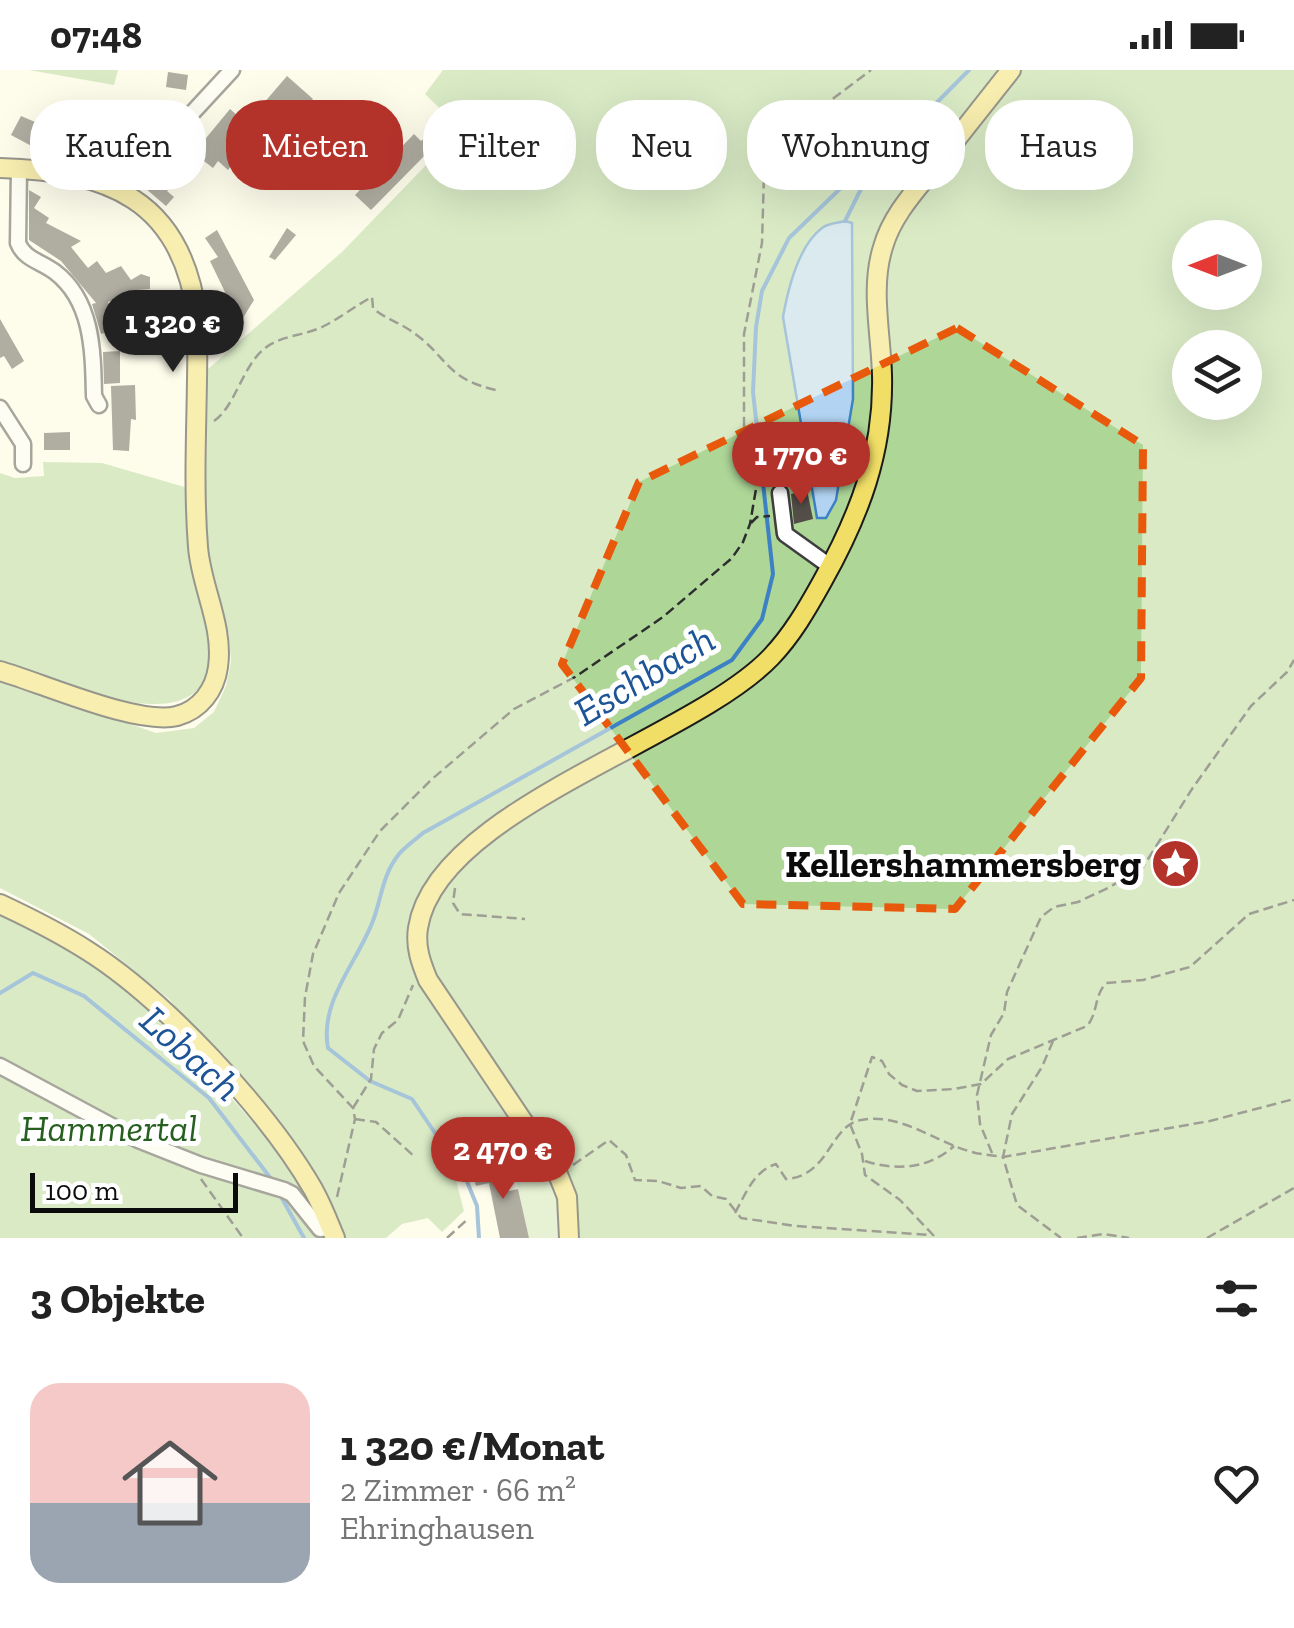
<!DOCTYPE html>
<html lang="de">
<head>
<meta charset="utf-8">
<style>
	body { margin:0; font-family:"Zilla Slab",serif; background:#f2f2f2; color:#222; height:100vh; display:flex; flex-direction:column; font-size:38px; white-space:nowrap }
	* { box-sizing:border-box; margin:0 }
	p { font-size:32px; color:#767676 }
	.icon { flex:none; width:55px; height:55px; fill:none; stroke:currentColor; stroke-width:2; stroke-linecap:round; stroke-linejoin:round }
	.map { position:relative; height:1168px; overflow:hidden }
	.side { display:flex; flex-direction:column; background:#fff; flex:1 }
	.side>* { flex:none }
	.banner { position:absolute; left:30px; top:30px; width:1235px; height:90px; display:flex; gap:20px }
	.needle { width:65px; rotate:270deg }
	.buttons { position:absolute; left:1172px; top:150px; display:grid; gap:20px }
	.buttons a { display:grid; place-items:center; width:90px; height:90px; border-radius:50%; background:#fff; box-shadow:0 10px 40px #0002; font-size:50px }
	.scale { position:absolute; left:30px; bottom:25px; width:208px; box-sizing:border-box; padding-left:10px; border:5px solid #0b0b0b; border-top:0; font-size:28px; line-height:35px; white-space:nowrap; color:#0b0b0b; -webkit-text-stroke:8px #fff; paint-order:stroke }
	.price { position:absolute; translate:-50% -85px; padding:0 22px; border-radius:35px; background:#b3332b; color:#fff; font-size:32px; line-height:65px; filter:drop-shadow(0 2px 5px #0008) }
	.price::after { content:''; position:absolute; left:50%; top:60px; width:30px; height:22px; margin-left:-15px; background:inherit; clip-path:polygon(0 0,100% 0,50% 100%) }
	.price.selected { background:#222; color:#fff }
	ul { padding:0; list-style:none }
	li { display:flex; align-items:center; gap:30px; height:250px; padding:0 30px }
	li span { display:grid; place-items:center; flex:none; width:280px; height:200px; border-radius:30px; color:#555 }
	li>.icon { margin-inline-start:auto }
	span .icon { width:120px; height:120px; fill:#fffc; stroke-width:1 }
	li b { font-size:42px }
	h2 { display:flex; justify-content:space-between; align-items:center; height:120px; padding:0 30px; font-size:42px }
	.chip { padding:0 35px; border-radius:40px; background:#fff; box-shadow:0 10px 40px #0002; font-size:35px; line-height:90px }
	.chip.selected { background:#b3332b; color:#fff }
	.status { display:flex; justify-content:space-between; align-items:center; height:70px; padding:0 50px; background:#fff; direction:ltr }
	.status svg { height:28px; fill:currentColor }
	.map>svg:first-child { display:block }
	.green { fill:#cae6b7 }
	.forest { fill:#add697; fill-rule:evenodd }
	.water { fill:#b2d4f2; stroke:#3d81c5; stroke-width:2.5 }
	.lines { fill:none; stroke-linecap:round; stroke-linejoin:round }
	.stream { stroke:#3d81c5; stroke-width:4 }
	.building { fill:#534e48 }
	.minor-casing { stroke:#3e3e3e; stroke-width:19 }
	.major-casing { stroke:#1c1c1c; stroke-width:22 }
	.path { stroke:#2d2d2d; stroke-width:2.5; stroke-dasharray:10 5; stroke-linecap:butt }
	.minor { stroke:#fff; stroke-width:14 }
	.major { stroke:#f1de67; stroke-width:18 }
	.marked { fill:none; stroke:#e8590c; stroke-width:8; stroke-dasharray:20 12; stroke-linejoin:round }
	.labels { text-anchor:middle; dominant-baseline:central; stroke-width:10; stroke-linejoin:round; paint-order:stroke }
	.poi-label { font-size:38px; font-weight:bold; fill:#0b0b0b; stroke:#fff; text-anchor:end }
	.park-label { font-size:38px; font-style:italic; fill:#275f20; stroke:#fff }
	.water-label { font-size:40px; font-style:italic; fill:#1c5496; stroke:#fff }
</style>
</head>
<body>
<div class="status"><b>07:48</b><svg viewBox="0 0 49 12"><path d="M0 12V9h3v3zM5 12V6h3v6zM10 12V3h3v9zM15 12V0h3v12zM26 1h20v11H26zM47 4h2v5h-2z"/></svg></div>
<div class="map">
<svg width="1294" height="1168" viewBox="0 0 1294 1168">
	<rect width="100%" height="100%" fill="#fefceb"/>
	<!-- green -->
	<path class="green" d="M484,1046l10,1 13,7 7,-7 45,74 4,47h-34l-12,-55 -9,-15 -11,-6 -8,-19 -10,-4 -4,2 1,16 6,8 -15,5 -23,-30 15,-20z"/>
	<!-- forest -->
	<g class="forest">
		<path d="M29,0h89l-4,15z"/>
		<path d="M443,0h557l-107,136 -18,31 -7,31 7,121 -4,46 -20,75 -66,119 -16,19 -35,30 -211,123 -99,92 -10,22 -3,21 13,52 90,129 -7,7 -14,-7 -34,3 -23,29 20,31 8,31 -22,21 -14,-14 -26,6 -16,14h-43l-17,-44 -29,-43 -128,-152 -80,-65 -89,-46v-209l156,54 38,-5 20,-16 12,-26 5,-24 -2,-27 -16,-56 -8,-50 3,-160 134,-117 119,-123 -36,-35zM845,151l7,3 1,175 -17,101 -10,18 -11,-10 -32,-191z"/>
		<path d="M1020,0h274v1168h-719v-31l-146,-240 -6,-28 9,-33 37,-48 70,-51 210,-123 104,-145 18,-39 14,-64 1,-172 15,-42zM1190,168h55v54h-55zM1190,278h55v54h-55z"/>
		<path d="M43,392l59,1 86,25c0,22 -2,47 1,69 5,30 19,59 21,90 5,110 -159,30 -210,14v-188l15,5 29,-2z"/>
		<path d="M0,842c39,20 77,40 113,66 26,20 48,46 71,70 53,56 114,115 140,190h-324z"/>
	</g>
	<!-- water -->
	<path class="water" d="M845,151l7,2 1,176 -17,101 -10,18h-9l-34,-201c5,-28 15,-71 39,-89 6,-5 16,-5 23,-7z"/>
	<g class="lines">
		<!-- stream -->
		<g class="stream">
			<path d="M845,151l26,-52"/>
			<path d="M0,923l33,-20 51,23 125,102 63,82"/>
			<path d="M279,1123l25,45"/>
			<path d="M479,1168l-2,-32 -11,-27 -54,-80 -42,-18 -42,-33c-9,-48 31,-87 46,-130 8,-23 9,-44 25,-64 7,-8 16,-14 24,-21l309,-173 30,-41 11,-45 -20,-182 3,-65 6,-36 27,-53 56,-54 26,-15 98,-99"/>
		</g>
	</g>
	<!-- building -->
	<g class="building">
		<path d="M168,2l20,3 -2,15 -20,-3z"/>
		<path d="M287,6l26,23 -11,13 -7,-6 -13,15 -19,-17z"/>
		<path d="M230,39l45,39 -6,8 -12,-8 -7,9 -7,-6 -15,19 -10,-9 -5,7 -26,-20 8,-10 7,5z"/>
		<path d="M70,45l31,17 6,-13 21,21 3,-4 11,9 -10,11 -4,-3 -8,9 -28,-25 -5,10 -6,-3 -2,4 -21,-11z"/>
		<path d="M21,46l28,12 -12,21 -26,-14z"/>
		<path d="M414,64l7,7 6,-5 9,8 -65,66 -16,-15z"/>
		<path d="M159,101l15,13 -7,7 7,6 -8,9 -21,-18z"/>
		<path d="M29,120l12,7 -7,11 15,10 -3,5 35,18 -10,6 17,21 9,-7 9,12 15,-7 10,14 10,-6 9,3v12l-12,1 -30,12 9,27 -16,5 -9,-30 4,-1 -35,-42 -32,-21z"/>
		<path d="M287,158l9,7 -21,25 -6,-3z"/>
		<path d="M217,160l37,70 -13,21 -23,-23 7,-6 -15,-31 8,-4 -13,-19z"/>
		<path d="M0,249l24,42 -12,8 -8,-13 -4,2z"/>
		<path d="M120,281v32l-16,1 -1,-32z"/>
		<path d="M135,315l1,35 -5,-1 -2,32 -16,-1 -2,-64z"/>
		<path d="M70,362v18h-26v-17z"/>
		<path d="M807,420l6,29 -19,5 -3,-30z"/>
		<path d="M497,1092l5,19 4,-1 3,11 9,-2 11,49h-29l-11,-55 -13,3 -5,-19z"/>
	</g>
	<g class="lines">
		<defs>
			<g id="minor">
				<path d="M19,98l-1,75c6,16 24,19 37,29 38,29 38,80 39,124l5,9"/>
				<path d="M121,120l111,-120"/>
				<path d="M0,338l23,36v20"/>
				<path d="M780,423l5,41 46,33"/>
				<path d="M0,996l138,74 63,25 83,25 8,4 28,35 10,-1"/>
			</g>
			<g id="major">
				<path d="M0,98c107,3 182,30 197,149 2,76 -5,154 1,230 3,40 26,79 20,120 -3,23 -18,43 -41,49 -39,10 -135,-33 -177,-45"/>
				<path d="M0,834c30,14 60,29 88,47 76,48 180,160 225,238 9,16 15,32 22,49"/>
				<path d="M569,1168l-2,-41 -10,-25 -129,-192c-7,-17 -13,-33 -10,-52 18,-118 274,-188 353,-271 21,-22 36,-48 51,-75 37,-66 62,-130 60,-207 -1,-42 -12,-87 1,-128 9,-32 33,-57 53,-82 25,-32 50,-63 75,-95"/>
			</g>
		</defs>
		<!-- minor casing -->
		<use href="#minor" class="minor-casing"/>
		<!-- major casing -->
		<use href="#major" class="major-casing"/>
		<!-- path -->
		<g class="path">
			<path d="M214,351c21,-14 28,-54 50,-72 16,-14 41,-13 60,-23 16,-8 31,-20 48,-29l1,11c11,10 23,13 35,21 42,27 34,50 92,62"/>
			<path d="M751,453l6,-6 13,-1"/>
			<path d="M455,818l-2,15 7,11 65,5"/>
			<path d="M1053,971l-11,26 -30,47 -9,43 14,48 44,33"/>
			<path d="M353,1038l18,-29 3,-30 8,-16 16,-13 15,-35"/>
			<path d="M355,1049l21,3 39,35"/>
			<path d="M992,1083l-12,-29 -3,-29 14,-60 13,-22 3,-21 34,-75 13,-10 24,-5 30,-14 35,-21 49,-78 59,-83 36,-34 7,-12"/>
			<path d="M865,1091c31,10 64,8 89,-15"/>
			<path d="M573,1095l36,-25 17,15 9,25 23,1 23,7 20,-2 11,10 14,3 15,19 55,8 135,9"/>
			<path d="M201,1109l42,59"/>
			<path d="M337,1127l18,-78 -2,-11 -39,-42 -11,-25 2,-44 8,-43 26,-61 41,-62 51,-51 83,-71 61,-32 88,-60 69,-59 11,-16 7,-18 6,-35 -1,-17 -11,-36v-102l18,-91 2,-69 6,-21 12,-16 89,-67"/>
			<path d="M735,1143c11,-20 19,-42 41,-49l10,15c44,-3 43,-53 75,-59 39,-8 76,23 111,32 10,3 21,3 31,5l207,-36 84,-22"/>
			<path d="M934,1166l-34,-36 -35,-25 -3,-21 -12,-30 22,-67 10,4 7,13 13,11 15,6 37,-2 27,-5 27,-25 79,-33c11,-13 7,-30 19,-43l37,-3 47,-13 59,-53 45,-14"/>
			<path d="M447,1168l22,-20"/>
			<path d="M1077,1168l27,-4 25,4"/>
			<path d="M1207,1168l87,-50"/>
		</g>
		<!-- minor -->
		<use href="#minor" class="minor"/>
		<!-- major -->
		<use href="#major" class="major"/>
	</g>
	<!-- marked area -->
	<path d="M0 0H1294V1168H0ZM957,258l186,117 -2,233 -186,231 -212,-5 -181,-240 77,-182z" fill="#fefceb" fill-opacity=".55" fill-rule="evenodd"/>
	<path class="marked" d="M957,258l186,117 -2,233 -186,231 -212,-5 -181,-240 77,-182z"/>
	<!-- icons -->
	<defs>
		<symbol id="sight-disc" viewBox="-11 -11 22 22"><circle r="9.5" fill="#b3332b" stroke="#fff"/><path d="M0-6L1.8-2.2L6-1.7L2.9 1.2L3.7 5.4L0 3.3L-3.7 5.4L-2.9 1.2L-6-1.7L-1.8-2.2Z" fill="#fff"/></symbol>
	</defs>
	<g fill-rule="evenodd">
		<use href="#sight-disc" x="1148" y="766" width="55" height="55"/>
	</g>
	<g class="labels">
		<!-- poi labels -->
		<g class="poi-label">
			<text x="1141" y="794">Kellershammersberg</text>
		</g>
		<!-- park labels -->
		<g class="park-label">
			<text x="109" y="1058">Hammertal</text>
		</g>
		<!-- water labels -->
		<g class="water-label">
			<text transform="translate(644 605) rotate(-31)">Eschbach</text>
			<text transform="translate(191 983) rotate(42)">Lobach</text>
		</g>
	</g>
</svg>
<div class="buttons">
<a><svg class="needle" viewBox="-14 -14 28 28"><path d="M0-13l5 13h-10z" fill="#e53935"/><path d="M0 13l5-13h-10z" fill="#767676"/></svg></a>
<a><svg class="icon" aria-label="layers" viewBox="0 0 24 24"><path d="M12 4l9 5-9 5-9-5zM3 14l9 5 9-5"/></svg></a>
</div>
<div class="scale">100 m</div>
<b class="price selected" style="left:173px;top:305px">1 320 €</b>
<b class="price" style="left:801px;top:437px">1 770 €</b>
<b class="price" style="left:503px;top:1132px">2 470 €</b>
<div class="banner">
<a class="chip">Kaufen</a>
<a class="chip selected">Mieten</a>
<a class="chip">Filter</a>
<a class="chip">Neu</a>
<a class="chip">Wohnung</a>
<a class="chip">Haus</a>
</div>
</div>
<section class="side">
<h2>3 Objekte<svg class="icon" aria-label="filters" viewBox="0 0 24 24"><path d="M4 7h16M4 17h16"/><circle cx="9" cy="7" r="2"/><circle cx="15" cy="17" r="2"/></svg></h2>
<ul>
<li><span style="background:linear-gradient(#f6c9c9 60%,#9aa5b1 0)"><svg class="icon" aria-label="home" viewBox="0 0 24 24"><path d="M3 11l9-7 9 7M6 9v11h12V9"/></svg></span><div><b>1 320 €/Monat</b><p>2 Zimmer · 66 m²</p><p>Ehringhausen</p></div><svg class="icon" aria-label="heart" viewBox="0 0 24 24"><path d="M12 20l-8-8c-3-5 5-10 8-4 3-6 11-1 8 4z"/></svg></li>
</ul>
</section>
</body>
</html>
